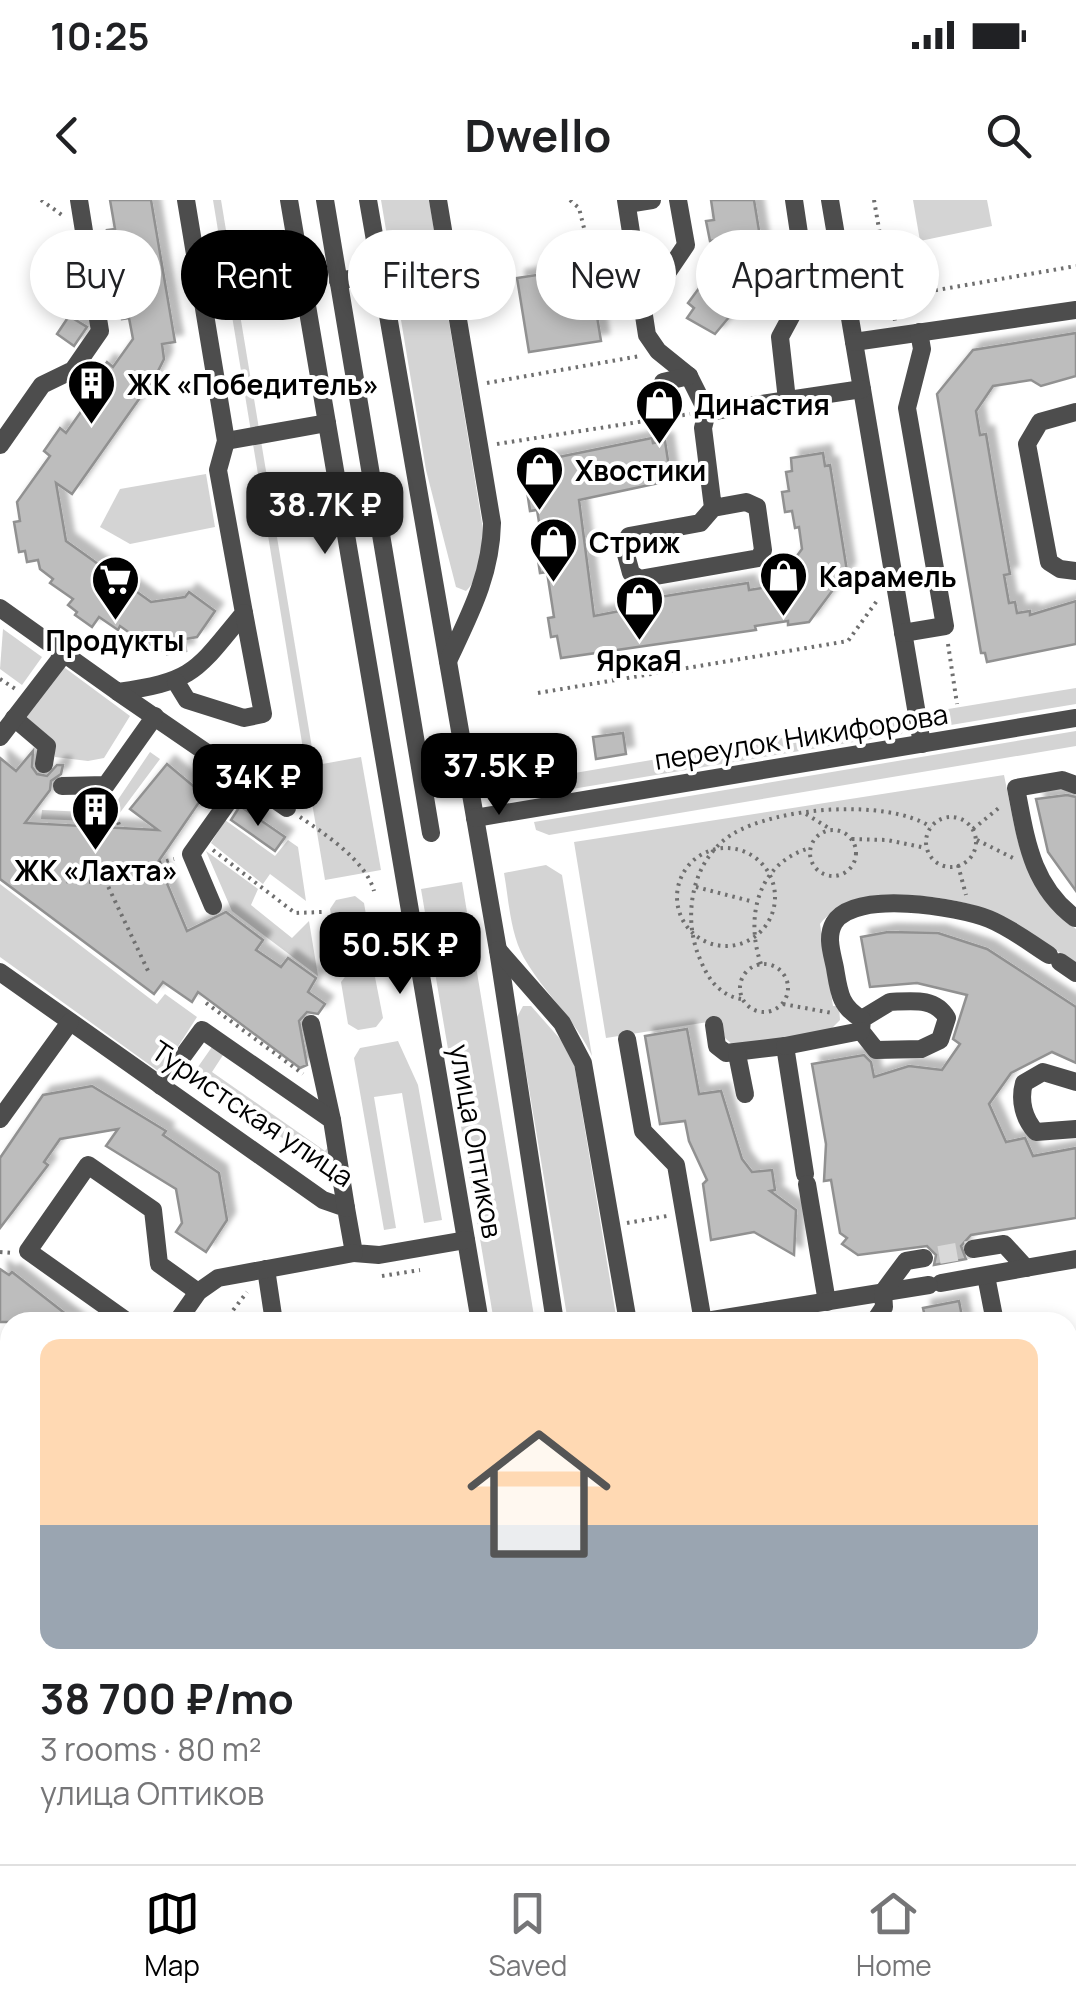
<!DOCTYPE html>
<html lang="en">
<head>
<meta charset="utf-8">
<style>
	body { margin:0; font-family:Manrope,sans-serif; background:#f2f2f2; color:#202124; height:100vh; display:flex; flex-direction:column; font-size:38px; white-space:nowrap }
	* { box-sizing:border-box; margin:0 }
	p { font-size:32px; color:#757577 }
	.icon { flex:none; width:55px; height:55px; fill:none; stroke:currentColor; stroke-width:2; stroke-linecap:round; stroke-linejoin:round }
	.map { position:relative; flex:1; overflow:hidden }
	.side { position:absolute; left:0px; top:1112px; width:1078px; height:552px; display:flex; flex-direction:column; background:#fff; border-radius:30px 30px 0 0; box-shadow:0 5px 15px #0003 }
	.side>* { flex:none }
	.hud { position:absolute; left:30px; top:30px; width:1018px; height:90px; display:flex; gap:20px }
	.price { position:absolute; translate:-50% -85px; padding:0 22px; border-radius:20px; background:#000; color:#fff; font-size:32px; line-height:65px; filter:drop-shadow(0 2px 5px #0008) }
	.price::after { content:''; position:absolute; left:50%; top:60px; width:30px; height:22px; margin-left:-15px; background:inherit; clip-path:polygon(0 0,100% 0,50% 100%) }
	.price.current { background:#222; color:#fff }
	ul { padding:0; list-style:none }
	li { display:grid; align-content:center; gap:20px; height:530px; padding:0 40px }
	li+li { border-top:2px solid #e0e0e0 }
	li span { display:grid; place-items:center; height:310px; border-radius:20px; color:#555 }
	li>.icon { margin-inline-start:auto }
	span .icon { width:180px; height:180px; fill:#fffc; stroke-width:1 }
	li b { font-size:42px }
	.chip { padding:0 35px; border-radius:45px; background:#fff; box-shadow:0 5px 15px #0003; font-size:35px; line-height:90px }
	.chip.current { background:#000; color:#fff }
	.status { display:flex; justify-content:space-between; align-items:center; height:70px; padding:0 50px; background:#fff; direction:ltr }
	.status svg { height:28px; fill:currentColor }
	header { display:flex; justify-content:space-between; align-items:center; height:130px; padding:0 40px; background:#fff; font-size:45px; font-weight:700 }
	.dock { display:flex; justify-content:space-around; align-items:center; height:140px; border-top:2px solid #e0e0e0; background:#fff; font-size:28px; color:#757577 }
	.dock a { display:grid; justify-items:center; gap:5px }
	.dock .current { color:#000 }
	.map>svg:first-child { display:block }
	.green { fill:#d4d4d4 }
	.building { fill:#bdbdbd; stroke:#919191; stroke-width:2.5; filter:url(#shadow) }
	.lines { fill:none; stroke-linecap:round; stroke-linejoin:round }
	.minor-tunnel { stroke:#d9d9d9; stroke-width:18; stroke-dasharray:18 9; stroke-linecap:butt }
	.path { stroke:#6f6f6f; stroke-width:4; stroke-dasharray:2.5 5; stroke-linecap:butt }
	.minor { stroke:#4d4d4d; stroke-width:18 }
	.labels { text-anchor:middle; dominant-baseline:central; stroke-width:8; stroke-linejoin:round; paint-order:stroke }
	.poi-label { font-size:28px; font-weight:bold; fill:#000; stroke:#fff; text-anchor:start }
	.street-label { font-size:28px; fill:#000; stroke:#fff }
</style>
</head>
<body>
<div class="status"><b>10:25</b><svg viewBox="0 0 49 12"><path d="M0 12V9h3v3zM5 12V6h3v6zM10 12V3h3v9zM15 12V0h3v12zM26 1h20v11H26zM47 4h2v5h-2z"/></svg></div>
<header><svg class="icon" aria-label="back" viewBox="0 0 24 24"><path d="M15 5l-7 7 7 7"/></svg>Dwello<svg class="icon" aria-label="search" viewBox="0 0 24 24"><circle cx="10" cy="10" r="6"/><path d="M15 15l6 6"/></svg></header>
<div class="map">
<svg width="1076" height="1664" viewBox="0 0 1076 1664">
	<defs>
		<filter id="shadow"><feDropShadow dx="8" dy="-8" stdDeviation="2.5" flood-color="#0004"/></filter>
	</defs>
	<rect width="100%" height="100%" fill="#fff"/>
	<!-- green -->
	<g class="green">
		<path d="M213,0h8l92,554 -9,1z"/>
		<path d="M381,0h48l53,323c0,23 1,52 -16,68l-10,-4 -30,-117z"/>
		<path d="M913,0h74l5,26 -72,15z"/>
		<path d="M206,274l9,53 -85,17 -30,-17 20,-38z"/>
		<path d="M3,429l39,28 -20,28 -22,-16z"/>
		<path d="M61,465l69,51 -26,42 -16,3 -33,-4 -4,-19 -27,-23z"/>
		<path d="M1076,488v16l-143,24 -9,-15z"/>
		<path d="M906,517l-4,17 -372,62 2,-14 7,-3z"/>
		<path d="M1076,531v15l-527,89 -13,-5 -2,-8z"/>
		<path d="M150,552l10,7 -47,63 -72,-3 1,-9 67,3z"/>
		<path d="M361,557l20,113 -56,10 -19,-113z"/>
		<path d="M1004,575c15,71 14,103 72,154v35c-26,-18 -51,-37 -79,-50 -45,-21 -144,-32 -177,10l13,82h6l1,14 -12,12 -94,14 -9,-8 -4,-18 -115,18 -32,-196z"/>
		<path d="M225,620l50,36 13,-16 10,7 8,54 -36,-27 -7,10 -52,-41z"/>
		<path d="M206,651l52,38 -7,16 41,33 17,-17 9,55 -86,-65z"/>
		<path d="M546,665l16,10 30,181c-17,-37 -48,-63 -68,-98 -14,-25 -15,-57 -20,-85z"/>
		<path d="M462,682l73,440h-41l-73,-433z"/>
		<path d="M0,684l157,120 8,-10 32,23 -36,56 -161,-116z"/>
		<path d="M355,696l9,7 7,41 -6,9 -19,4 -9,-7 -7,-41 6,-9z"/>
		<path d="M367,769l8,8 8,41 -7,9 -18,3 -10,-6 -7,-42 7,-9z"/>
		<path d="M523,806h8l30,34 13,24 43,258h-49l-51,-305z"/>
		<path d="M398,841l20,44 24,135 -18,3 -22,-130 -28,4 22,131 -12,2 -30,-172 6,-10z"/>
		<path d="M214,844l11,8 -13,20 113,79 8,-10 4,36 -144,-103z"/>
		<path d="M1076,1591v73h-441l56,-9h377v-63z"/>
		<path d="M17,1655h86l1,7 -104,2v-7z"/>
	</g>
	<!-- building -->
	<g class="building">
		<path d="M110,0h41l24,142 -13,2 2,15 -8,16 -84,119 -16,-11 10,58 85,61 34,-5 4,-5 26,19 -18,26 -12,2 1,12 -19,3 -1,-4 -9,1 -1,-7 -11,2 -2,-12 -9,2 -14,-10 -2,4 -19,-13 -7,10 -17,-12 2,-3 -9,-7 5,-6 -23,-16 3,-4 -13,-10 -2,-9 -11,2 -2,-11 -6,1 -5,-30 6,-1 -3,-19 33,-46 -6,-5 16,-23 6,5 31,-44 -6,-4 16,-23 6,5 20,-28 -4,-21 -7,1 -4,-25 8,-1 -6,-36 -8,1 -5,-28 8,-1z"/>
		<path d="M711,0h43l8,49 -4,1 -7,34 3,3 -39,47 -28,-16 7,-10 -6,-5 49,-66 -27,4 -4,-20 8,-1z"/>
		<path d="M589,67l12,74 -72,11 -12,-74z"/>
		<path d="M69,116l18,11 -13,19 -17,-12z"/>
		<path d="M1076,133v43l-35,10 -10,-6 -38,6 -17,25 4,24 6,-1 10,60 14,80 -6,1 5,28 6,-1 2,11 13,-2v4l46,-14v43l-89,18 -2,-9h-4l-44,-259 36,-44z"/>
		<path d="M652,238l1,5 12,-2 5,33 -12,2 1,7 -80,17 15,116 31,-6 -2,-7 55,-9 70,-11 1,7 26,-4 27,-37 -3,-22 -4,1 -3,-17 -7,1 -3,-20 7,-1 -3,-19 6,-1 -1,-13 32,-5 2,13 5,-1 17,106 -38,51 -21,3v-4l-33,5 1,4 -195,28 -4,-22 -6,1 -3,-19 6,-1 -7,-45 -7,1 -3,-20 7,-1 -7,-42 -7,1 -3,-20 7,-1 -3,-21 9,-1 -1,-7z"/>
		<path d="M623,533l3,21 -30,5 -3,-22z"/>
		<path d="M33,551l-1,16 5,7 10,2 10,-11h6l-2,9 -10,7 -1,9 -25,33 133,7 -28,-21 37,-45 37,31 -46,67 29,69 39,-19 37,28 -7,10 25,17 7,-9 28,20 -8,14 17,12 -7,10 -11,-2 -8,9 8,44 -7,3 -102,-76 -6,10 -29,-20 -9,12 -154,-115v-121l16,13z"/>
		<path d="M1067,595l9,2v94l-28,-39 -12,-53z"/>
		<path d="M240,606l45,31 -10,14 -44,-31z"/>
		<path d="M888,732l50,1 49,16 89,58v56l-24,-11 -41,21 -22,31 17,38 19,-4 8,18 43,-8v70l-105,17 -10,11 5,13 -32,6 2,-10 -9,-9 -69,9 -16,-11 5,-6 -7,-5 -9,-53 -7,1 2,-37 -14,-80 52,-9 7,7 3,15 35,-11 33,4 18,-26 -7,-5 14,-44 -50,-12 -47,4 -9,-50z"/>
		<path d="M687,829l12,65 22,-3 21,68 10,13 20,-2 3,20 -5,1 26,19 -2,45 -40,-23 -43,8 -8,-56 4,-4 -18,-39 -4,-20 -25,3 -15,-88z"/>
		<path d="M92,886l74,45 -3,4 56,38 8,47 -21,32 -30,-20 6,-9 -6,-34 -70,-43 12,-17 -58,10 -16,23 4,3 -48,63v-70l43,-63z"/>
		<path d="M0,1069l9,6 3,-3 64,50h-76z"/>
		<path d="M959,1101l4,21h-37l-3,-14z"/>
	</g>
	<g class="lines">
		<!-- minor-tunnel -->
		<path class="minor-tunnel" d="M939,1055l34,-6"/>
		<!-- path -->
		<g class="path">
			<path d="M41,0l21,15"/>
			<path d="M570,0l9,8 9,36"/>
			<path d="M874,0l21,121"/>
			<path d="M891,98l185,-32"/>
			<path d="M863,106l30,4"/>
			<path d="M487,183l153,-27"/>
			<path d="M497,244l193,-30"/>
			<path d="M948,444l9,60"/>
			<path d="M0,479l17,11"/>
			<path d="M538,493l310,-52 31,-43"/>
			<path d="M111,601l8,24"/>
			<path d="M806,614l26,16"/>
			<path d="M300,617c25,17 66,44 74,74"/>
			<circle cx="951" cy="642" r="25"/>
			<path d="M973,629l27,-22"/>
			<circle cx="833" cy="653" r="23"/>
			<path d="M852,639l35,1 39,8"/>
			<path d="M977,640l36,18"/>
			<circle cx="726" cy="697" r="49"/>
			<path d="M213,650l82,63 27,-1"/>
			<path d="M159,663l15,-4"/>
			<path d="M958,665l8,30"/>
			<path d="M107,676l-1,6 7,-2"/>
			<path d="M14,680l92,2 44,93"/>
			<path d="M696,687l58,15"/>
			<circle cx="764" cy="788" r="24"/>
			<path d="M761,764c-16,-46 -4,-101 49,-116"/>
			<path d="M741,799c-22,-4 -33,-20 -41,-40 -18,-41 -9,-98 31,-124 44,-28 156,-37 200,-8"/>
			<path d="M206,803l97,71"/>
			<path d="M783,804l49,9"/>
			<path d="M627,1023l40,-7"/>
			<path d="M0,1052l13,1"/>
			<path d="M382,1076l38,-6"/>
			<path d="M224,1122l23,-30"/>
			<path d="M0,1368l10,-4"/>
			<path d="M1068,1601l8,-1"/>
			<path d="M877,1655l21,9"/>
			<path d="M957,1664l6,-9"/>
			<path d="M1069,1664l7,-1"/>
		</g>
		<!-- minor -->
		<g class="minor">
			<path d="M289,0l191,1122"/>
			<path d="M325,0l106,633"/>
			<path d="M368,0l130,750 57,372"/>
			<path d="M438,0l54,323c-1,52 -22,91 -44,138"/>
			<path d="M626,0l21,135 11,16 31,25 18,36 -4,16 10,80 -13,15 -71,13 -5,11 7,26 8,6 120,-21 4,-8 -6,-43 -11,-5 -33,6"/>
			<path d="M830,0l92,544"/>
			<path d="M627,4l25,-4"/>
			<path d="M665,76l21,-31 -8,-45"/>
			<path d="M338,81l43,-8"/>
			<path d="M854,142l222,-32"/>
			<path d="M663,182l26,-6"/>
			<path d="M787,200l-7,-63 27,-50 -13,-87"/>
			<path d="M707,212l155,-23"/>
			<path d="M1076,212l-36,10 -13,22 22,118 11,7 16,2"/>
			<path d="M226,241l101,-18"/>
			<path d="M0,245l42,-60 31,-15 27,-39 -21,-131"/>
			<path d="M0,408l118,84c77,-11 78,-21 126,-79l-26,-143 8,-29 -40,-241"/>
			<path d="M903,433l42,-7 -38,-218 15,-59 -3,-17"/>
			<path d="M176,482l11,18 57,18 19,-4 -19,-101"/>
			<path d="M118,492l169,116"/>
			<path d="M14,518l33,28 -3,18"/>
			<path d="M0,537l63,-82"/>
			<path d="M62,586l44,-1 49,-69"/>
			<path d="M475,618l601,-100"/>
			<path d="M213,706l-22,-52 54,-76"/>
			<path d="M1075,718c-44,-33 -49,-79 -59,-130l46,-8 14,5"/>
			<path d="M498,750l64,73 21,40 45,259"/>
			<path d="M1060,762l16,11"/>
			<path d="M0,772l323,228 23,8 8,45 25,2 87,-15"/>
			<path d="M890,802c22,-1 45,-5 57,16l-7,22 -19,9 -45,1 -15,-19 1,-12z"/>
			<path d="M862,819c-22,-12 -23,-27 -27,-51 -3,-15 -9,-31 -1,-45 20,-34 125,-16 155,-4 22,9 41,24 60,36"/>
			<path d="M311,824l21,96"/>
			<path d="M714,825l3,21 9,7 59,-7 20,128"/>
			<path d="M627,839l16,92 33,34 27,157"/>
			<path d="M785,846l76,-15"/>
			<path d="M737,854l8,40"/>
			<path d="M1076,882l-33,-10 -19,11c-5,18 0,36 12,49l40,-3"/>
			<path d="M161,886l41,-56 130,90 14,88"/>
			<path d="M0,919l70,-97"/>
			<path d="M807,984l20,118"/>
			<path d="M973,1049l31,-5 22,24"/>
			<path d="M266,1069l8,53"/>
			<path d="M986,1076l9,46"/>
			<path d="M941,1083l135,-24"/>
			<path d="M128,1122l-100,-71 60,-86 65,45 6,54 39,28"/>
			<path d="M177,1122l21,-30 20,-14 136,-25"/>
			<path d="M700,1122l229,-37"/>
			<path d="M874,1122l10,-15 -1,-15 23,-31 18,-3"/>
			<path d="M1068,1267l8,-2"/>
			<path d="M0,1330l10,-6"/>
			<path d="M0,1456l10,-1"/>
			<path d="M1068,1536l8,-1"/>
			<path d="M1068,1576l8,-2"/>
			<path d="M115,1655l2,9"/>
			<path d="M304,1664l49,-9"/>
			<path d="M527,1664l52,-9"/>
		</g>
	</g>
	<!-- icons -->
	<defs>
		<symbol id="building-pin" viewBox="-11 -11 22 30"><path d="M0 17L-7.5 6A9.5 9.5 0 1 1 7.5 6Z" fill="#000" stroke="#fff"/><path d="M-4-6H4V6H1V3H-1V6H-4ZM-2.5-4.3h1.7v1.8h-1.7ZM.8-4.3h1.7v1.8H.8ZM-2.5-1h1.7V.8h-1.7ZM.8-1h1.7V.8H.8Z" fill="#fff"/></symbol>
		<symbol id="shop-pin" viewBox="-11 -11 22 30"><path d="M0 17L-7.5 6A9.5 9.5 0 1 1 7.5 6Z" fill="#000" stroke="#fff"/><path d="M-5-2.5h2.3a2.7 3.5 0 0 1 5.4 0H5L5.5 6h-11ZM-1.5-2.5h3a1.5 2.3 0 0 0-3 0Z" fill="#fff"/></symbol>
		<symbol id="supermarket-pin" viewBox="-11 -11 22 30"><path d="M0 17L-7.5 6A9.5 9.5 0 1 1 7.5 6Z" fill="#000" stroke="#fff"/><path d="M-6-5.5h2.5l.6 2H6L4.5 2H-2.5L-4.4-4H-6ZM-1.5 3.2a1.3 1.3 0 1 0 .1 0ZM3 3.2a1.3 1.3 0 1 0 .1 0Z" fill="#fff"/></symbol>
	</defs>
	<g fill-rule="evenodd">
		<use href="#building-pin" x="64" y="156" width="55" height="75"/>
		<use href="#shop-pin" x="632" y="176" width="55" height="75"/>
		<use href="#shop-pin" x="512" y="242" width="55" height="75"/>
		<use href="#shop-pin" x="526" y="314" width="55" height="75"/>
		<use href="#shop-pin" x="756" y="348" width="55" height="75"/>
		<use href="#supermarket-pin" x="88" y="352" width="55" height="75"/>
		<use href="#shop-pin" x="612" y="372" width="55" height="75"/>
		<use href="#building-pin" x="68" y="582" width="55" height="75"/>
	</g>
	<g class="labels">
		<!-- poi labels -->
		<g class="poi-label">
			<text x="127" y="184">ЖК «Победитель»</text>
			<text x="694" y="204">Династия</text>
			<text x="575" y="270">Хвостики</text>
			<text x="589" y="342">Стриж</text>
			<text x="819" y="376">Карамель</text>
			<text x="115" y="440" text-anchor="middle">Продукты</text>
			<text x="639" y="460" text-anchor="middle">ЯркаЯ</text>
			<text x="96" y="670" text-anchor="middle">ЖК «Лахта»</text>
		</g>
		<!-- street labels -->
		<g class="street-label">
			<text transform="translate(801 536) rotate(-9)">переулок Никифорова</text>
			<text transform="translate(253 913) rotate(34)">Туристская улица</text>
			<text transform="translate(477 941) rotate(80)">улица Оптиков</text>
		</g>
	</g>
</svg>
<b class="price current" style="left:325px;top:357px">38.7K ₽</b>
<b class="price" style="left:499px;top:618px">37.5K ₽</b>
<b class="price" style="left:258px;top:629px">34K ₽</b>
<b class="price" style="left:400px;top:797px">50.5K ₽</b>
<div class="hud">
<a class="chip">Buy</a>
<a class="chip current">Rent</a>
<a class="chip">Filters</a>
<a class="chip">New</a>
<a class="chip">Apartment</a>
</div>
<section class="side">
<ul>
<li><span style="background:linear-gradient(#ffd9b3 60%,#9aa5b1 0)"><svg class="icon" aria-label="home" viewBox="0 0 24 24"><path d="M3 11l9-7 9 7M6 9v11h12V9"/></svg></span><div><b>38 700 ₽/mo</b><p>3 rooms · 80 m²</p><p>улица Оптиков</p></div></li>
</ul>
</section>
</div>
<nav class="dock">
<a class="current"><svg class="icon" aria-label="map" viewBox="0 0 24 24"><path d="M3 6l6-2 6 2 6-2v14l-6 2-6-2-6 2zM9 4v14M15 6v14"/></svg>Map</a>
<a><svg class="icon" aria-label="saved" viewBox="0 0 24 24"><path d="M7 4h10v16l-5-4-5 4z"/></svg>Saved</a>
<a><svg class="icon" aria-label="home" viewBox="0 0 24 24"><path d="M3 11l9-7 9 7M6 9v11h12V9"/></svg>Home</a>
</nav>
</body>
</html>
